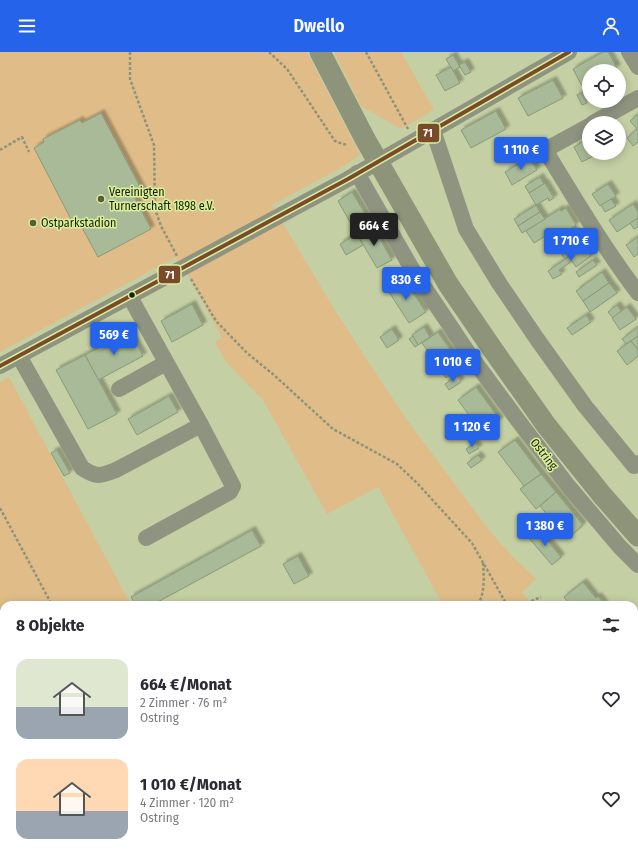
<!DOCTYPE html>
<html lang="de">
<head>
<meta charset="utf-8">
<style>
	body { margin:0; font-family:"Fira Sans Condensed",sans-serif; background:#f7f7f7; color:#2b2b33; height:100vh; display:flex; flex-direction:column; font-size:15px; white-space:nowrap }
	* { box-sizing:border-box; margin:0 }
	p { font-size:13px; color:#7c7c81 }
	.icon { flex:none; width:22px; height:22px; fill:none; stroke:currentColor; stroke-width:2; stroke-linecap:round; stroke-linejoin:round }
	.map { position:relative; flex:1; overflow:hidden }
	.sheet { position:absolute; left:0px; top:549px; width:638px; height:256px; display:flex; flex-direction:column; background:#fff; border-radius:12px 12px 0 0; box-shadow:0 2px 10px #0003 }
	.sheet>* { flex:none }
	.tools { position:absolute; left:582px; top:12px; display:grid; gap:8px }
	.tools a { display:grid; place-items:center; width:44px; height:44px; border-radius:50%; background:#fff; box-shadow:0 2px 10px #0003; font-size:20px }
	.price { position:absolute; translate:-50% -34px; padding:0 9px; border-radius:4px; background:#2563eb; color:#fff; font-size:13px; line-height:26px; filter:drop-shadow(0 1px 2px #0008) }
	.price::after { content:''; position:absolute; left:50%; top:24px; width:12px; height:9px; margin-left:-6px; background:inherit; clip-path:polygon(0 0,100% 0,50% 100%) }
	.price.on { background:#222; color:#fff }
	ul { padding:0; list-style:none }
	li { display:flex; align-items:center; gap:12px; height:100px; padding:0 16px }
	li span { display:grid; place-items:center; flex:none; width:112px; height:80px; border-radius:12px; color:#555 }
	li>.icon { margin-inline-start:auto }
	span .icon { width:48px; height:48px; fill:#fffc; stroke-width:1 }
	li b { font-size:17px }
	h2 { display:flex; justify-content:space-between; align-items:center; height:48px; padding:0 16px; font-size:17px }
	header { display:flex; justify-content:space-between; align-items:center; height:52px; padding:0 16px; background:#2563eb; color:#fff; font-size:18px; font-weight:600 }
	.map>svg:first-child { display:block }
	.green { fill:#e0bd88 }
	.building { fill:#a8ba97; stroke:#8a9a79; filter:url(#shadow) }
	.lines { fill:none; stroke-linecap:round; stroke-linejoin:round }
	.path { stroke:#8e947b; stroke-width:2.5; stroke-dasharray:3 2; stroke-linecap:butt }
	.minor { stroke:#8f9481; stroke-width:16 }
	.major { stroke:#8e9479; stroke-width:21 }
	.bus-1-casing { stroke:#daef9c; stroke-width:7 }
	.bus-1 { stroke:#7a4b2a; stroke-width:4 }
	.poi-dot { fill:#555d39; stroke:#daef9c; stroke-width:1.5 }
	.bus-dot { fill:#192000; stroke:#daef9c; stroke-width:1.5 }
	.labels { text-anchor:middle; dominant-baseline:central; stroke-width:3; stroke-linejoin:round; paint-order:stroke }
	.poi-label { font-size:12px; fill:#192000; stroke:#daef9c; text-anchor:start }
	.street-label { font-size:12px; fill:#192000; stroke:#daef9c }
	.line-badge { stroke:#daef9c; stroke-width:1.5 }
	.badge-label { font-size:11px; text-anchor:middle; font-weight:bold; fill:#fff }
</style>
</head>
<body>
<header><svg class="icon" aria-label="menu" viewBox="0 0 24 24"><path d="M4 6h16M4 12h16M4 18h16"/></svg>Dwello<svg class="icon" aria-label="person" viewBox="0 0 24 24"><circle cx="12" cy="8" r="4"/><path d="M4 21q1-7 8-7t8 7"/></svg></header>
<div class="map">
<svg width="638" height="805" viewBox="0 0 638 805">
	<defs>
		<filter id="shadow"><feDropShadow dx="3.5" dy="-3.5" stdDeviation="1" flood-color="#0004"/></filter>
	</defs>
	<rect width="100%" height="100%" fill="#c4cfa3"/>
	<!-- green -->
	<g class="green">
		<path d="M0,0h307l53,103 -18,12 -70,38 61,102 36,56 38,57 82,110 22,25 25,24 -14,13 11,13h-90l-65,-118 -51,27 -64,-114 -37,-38 -11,-20 7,-4 -32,-59 -14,-22 -176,95z"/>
		<path d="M334,0h67l33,58 -33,19 -40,-23z"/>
		<path d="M9,325l122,228h-127v218l-4,2v-443z"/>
		<path d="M634,667h4v39l-4,2z"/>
		<path d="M204,801h240l-5,3v1h-233z"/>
	</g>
	<!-- building -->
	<g class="building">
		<path d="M603,0h5l9,16 -6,3h-22v12l-7,3 -9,-17z"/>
		<path d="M453,3l7,12 -7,4 -7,-12z"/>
		<path d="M465,10l6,10 -6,3 -6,-10z"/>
		<path d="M451,15l9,16 -15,8 -9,-16z"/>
		<path d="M553,28l10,18 -35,18 -10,-18z"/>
		<path d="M581,41l6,10 -5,2 -5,-10z"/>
		<path d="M496,59l10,18 -35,19 -10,-18z"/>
		<path d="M101,61l43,81 -9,4 16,31 -53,28 -19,-35 -5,3 -40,-77 10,-6 -1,-3 37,-19 2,3z"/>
		<path d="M638,62v28l-5,4 -6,-8 10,-9 -7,-8z"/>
		<path d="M619,82l4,6 -4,3z"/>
		<path d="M589,86v15h10l-17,9 -8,-15z"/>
		<path d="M529,106l8,12 -25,15 -7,-13z"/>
		<path d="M540,125l4,7 -15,9 -4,-7z"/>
		<path d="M545,131l9,15 -5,3 -1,-3 -12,7 -7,-12z"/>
		<path d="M608,132l8,12 -16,10 -8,-12z"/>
		<path d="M352,140l20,33 -15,9 -19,-33z"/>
		<path d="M611,147l5,7 -11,6 -4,-7z"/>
		<path d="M633,152l5,8v6l-21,14 -8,-12z"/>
		<path d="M536,153l4,7 -22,14 -4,-7z"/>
		<path d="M566,156l10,17 -25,17 -4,-7 -13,8 -8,-12 34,-22 1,2z"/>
		<path d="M540,160l5,7 -23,14 -4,-7z"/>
		<path d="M638,166v9l-4,2 -4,-6z"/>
		<path d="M372,173l20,35 -15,8 -20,-34z"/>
		<path d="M572,176l5,7 -8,6 -2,-2 -7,4 -4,-5z"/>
		<path d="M357,182l6,11 -17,10 -6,-11z"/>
		<path d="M577,183l7,11 -19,13 -7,-10z"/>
		<path d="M638,185v17l-4,3 -8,-12z"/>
		<path d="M584,194l7,10 -15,11 -4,-6 -13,9 3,4 -9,5 -5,-8z"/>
		<path d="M593,208l4,5 -18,12 -3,-5z"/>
		<path d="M602,220l7,11 -26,18 -7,-10z"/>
		<path d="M403,226l23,34 -17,11 -22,-34z"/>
		<path d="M609,231l8,10 -27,19 -7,-11z"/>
		<path d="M192,252l11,21 -31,17 -11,-21z"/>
		<path d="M617,253l4,6 -8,7 -5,-6z"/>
		<path d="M627,255l9,12 -16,11 -8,-12z"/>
		<path d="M586,263l5,7 -19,13 -5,-7z"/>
		<path d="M424,275l6,10 -12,8 -6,-10z"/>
		<path d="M638,275v9l-12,8 -4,-5z"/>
		<path d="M392,277l7,11 -12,8 -7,-11z"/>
		<path d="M129,279l14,25 -45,24 -13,-25z"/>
		<path d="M438,280l24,35 -16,11 -24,-35z"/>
		<path d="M413,284l5,9 -3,2 -6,-8z"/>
		<path d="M638,284v14l-7,-9z"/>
		<path d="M631,289l7,9v6l-11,9 -10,-14z"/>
		<path d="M85,303l32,59 -29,15 -32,-59z"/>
		<path d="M457,324l4,6 -12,8 -4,-6z"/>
		<path d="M476,335l24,33 -18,13 -24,-33z"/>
		<path d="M169,344l9,16 -41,23 -9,-16z"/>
		<path d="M515,388l26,34 -17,12 -26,-34z"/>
		<path d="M475,391l4,5 -10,6 -3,-5z"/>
		<path d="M57,398l13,23 -6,3 -13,-23z"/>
		<path d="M478,403l4,5 -11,8 -4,-5z"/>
		<path d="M541,422l15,18 -20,17 -16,-20z"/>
		<path d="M556,440l27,33 -16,14 -27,-33z"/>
		<path d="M538,477l23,28 -9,8 -24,-28z"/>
		<path d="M252,478l9,16 -109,59h-16l-5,-8z"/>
		<path d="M298,504l11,20 -15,8 -11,-20z"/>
		<path d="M583,530l13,16 2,-2 7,9h-35l-6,-8z"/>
		<path d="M634,583l4,5v39l-4,-5z"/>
		<path d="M638,707v68l-4,-8v-58z"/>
		<path d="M634,767l4,8v9l-4,2z"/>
		<path d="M91,801h33l-7,4h-24z"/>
		<path d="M141,801h41l-7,4h-32z"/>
		<path d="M581,801h22l-8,4h-16z"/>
	</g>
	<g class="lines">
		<!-- path -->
		<g class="path">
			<path d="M130,0v27l24,66 1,64 6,17 16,30"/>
			<path d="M269,0l18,17 48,72 8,3 5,1"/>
			<path d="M366,0l42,77"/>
			<path d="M0,98l22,-13 7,15"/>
			<path d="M191,227l25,42 31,32 27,22 59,54 64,35 20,19 55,60 35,62"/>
			<path d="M0,456l52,97"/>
			<path d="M478,553c7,-13 6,-28 5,-42"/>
			<path d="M522,553l19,-8"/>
			<path d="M634,686h4"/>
			<path d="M0,752l4,7"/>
			<path d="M0,783l4,-1"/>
			<path d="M194,801l2,4"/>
		</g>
		<!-- minor -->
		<g class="minor">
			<path d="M629,0l9,15"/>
			<path d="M593,71l45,-25"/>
			<path d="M589,74l-44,24c30,49 59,98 93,143"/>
			<path d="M433,78l33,99 33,54 38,56 48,67 49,60 4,-3"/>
			<path d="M357,121l55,96 57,85 54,73 46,60 51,60 18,18"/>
			<path d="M19,304l63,112c15,10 19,8 34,2l85,-45 -71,-128"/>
			<path d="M0,314l348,-187 221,-127"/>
			<path d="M119,337l47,-26"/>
			<path d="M146,486l84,-46 3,-6 -32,-61"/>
			<path d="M629,805l9,-4"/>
		</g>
		<!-- major -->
		<path class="major" d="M320,0l45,87 83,145 43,63 55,78 56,70 36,41"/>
		<defs>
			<path id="bus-1" d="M0,314l348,-187 221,-127"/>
		</defs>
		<!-- bus-1 casing -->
		<use href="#bus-1" class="bus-1-casing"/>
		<!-- bus-1 -->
		<use href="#bus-1" class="bus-1"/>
	</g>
	<!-- markers -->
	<g class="poi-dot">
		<circle cx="101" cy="147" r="4"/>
		<circle cx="33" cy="171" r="4"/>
	</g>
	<circle class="bus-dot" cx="132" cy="243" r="3.5"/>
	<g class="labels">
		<!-- poi labels -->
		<g class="poi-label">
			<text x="109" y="140">Vereinigten<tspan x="109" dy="14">Turnerschaft 1898 e.V.</tspan></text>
			<text x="41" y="171">Ostparkstadion</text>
		</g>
		<!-- street labels -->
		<g class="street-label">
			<text transform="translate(544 402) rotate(52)">Ostring</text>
		</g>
	</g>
	<g class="line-badge">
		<rect x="417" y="71" width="23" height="20" rx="4" fill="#7a4b2a"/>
		<rect x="158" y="213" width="23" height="19" rx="4" fill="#7a4b2a"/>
	</g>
	<g class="badge-label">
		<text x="428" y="85">71</text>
		<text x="170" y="227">71</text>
	</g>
</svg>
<div class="tools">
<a><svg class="icon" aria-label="locate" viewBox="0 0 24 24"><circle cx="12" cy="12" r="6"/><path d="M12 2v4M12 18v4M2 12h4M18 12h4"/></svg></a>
<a><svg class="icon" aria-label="layers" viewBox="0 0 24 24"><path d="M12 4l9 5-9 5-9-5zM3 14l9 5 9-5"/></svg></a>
</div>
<b class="price" style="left:521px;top:119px">1 110 €</b>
<b class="price on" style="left:374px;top:195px">664 €</b>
<b class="price" style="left:571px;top:210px">1 710 €</b>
<b class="price" style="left:406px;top:249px">830 €</b>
<b class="price" style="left:114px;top:304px">569 €</b>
<b class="price" style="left:453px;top:331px">1 010 €</b>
<b class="price" style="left:472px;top:396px">1 120 €</b>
<b class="price" style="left:545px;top:495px">1 380 €</b>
<section class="sheet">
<h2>8 Objekte<svg class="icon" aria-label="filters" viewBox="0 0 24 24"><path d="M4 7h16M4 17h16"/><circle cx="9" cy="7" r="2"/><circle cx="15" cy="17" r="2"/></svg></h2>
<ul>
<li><span style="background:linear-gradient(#dfe7d0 60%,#9aa5b1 0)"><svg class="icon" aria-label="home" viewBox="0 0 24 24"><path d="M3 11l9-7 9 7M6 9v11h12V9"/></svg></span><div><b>664 €/Monat</b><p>2 Zimmer · 76 m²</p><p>Ostring</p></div><svg class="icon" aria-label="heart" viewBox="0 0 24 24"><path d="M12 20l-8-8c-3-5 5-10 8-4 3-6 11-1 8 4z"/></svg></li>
<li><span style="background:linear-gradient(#ffd9b3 65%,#9aa5b1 0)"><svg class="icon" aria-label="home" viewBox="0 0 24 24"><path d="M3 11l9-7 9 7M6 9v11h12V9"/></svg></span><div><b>1 010 €/Monat</b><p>4 Zimmer · 120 m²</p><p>Ostring</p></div><svg class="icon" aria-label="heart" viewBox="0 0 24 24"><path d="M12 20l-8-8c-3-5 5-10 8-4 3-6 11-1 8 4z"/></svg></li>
</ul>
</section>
</div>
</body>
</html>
